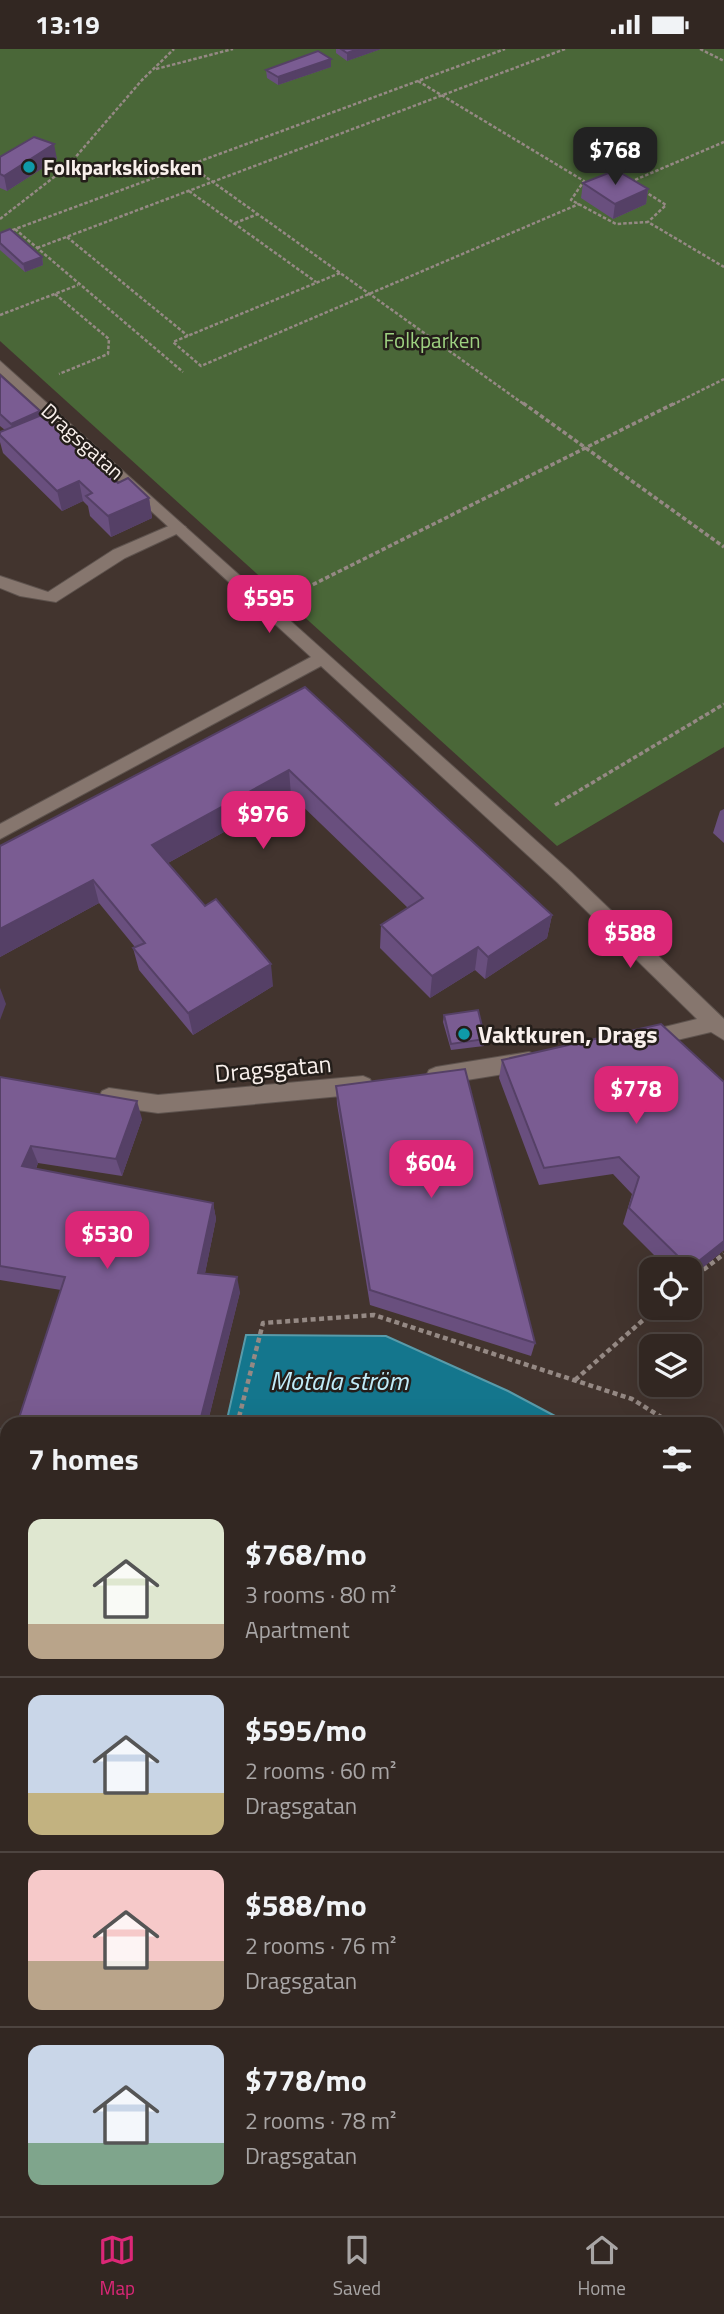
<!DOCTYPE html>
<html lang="en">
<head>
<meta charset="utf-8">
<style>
	body { margin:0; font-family:"Titillium Web",sans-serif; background:#3a2f2a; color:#f1f3f6; height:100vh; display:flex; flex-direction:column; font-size:26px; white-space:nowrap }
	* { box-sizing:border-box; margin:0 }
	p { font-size:23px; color:#a8a5a5 }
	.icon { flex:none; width:38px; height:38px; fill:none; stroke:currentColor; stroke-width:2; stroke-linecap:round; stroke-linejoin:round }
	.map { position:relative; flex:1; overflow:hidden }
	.side { position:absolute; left:0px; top:1368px; width:724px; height:800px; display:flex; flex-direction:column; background:#322722; border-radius:21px 21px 0 0; box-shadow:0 7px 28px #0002,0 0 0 2px #4d4440 }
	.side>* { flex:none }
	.fabs { position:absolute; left:639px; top:1208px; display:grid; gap:14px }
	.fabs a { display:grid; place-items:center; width:63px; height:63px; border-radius:14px; background:#322722; box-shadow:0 7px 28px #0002,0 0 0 2px #4d4440; font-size:35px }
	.price { position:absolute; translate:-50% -60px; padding:0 16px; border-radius:14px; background:#db2777; color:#fff; font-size:23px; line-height:46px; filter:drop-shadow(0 2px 4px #0008) }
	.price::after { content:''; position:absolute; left:50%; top:42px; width:21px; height:16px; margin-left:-10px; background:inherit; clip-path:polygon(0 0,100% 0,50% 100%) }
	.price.active { background:#222; color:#fff }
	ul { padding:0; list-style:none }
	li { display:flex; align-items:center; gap:21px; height:175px; padding:0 28px }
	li+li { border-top:2px solid #4d4440 }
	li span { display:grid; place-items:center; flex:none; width:196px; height:140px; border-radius:14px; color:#555 }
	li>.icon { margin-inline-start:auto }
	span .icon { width:84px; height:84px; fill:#fffc; stroke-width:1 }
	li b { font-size:30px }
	h2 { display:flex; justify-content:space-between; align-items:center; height:84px; padding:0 28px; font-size:30px }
	.status { display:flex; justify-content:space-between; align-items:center; height:49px; padding:0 35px; background:#322722; direction:ltr }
	.status svg { height:19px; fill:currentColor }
	.tabs { display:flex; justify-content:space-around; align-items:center; height:98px; border-top:2px solid #4d4440; background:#322722; font-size:19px; color:#a8a5a5 }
	.tabs a { display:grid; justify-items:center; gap:4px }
	.tabs .active { color:#db2777 }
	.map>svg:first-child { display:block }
	.green { fill:#4a6738 }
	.water { fill:#14768d; stroke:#599baa; stroke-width:2 }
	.pier { fill:#42342e }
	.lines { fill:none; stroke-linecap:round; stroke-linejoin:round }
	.lane-casing { stroke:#5e534e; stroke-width:2 }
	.street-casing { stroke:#5e534e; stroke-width:2 }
	.path-far2 { stroke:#958984; stroke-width:2.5; stroke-dasharray:3.5 2; stroke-linecap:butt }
	.path-far1 { stroke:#958984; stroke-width:3.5; stroke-dasharray:4.5 2.5; stroke-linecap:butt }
	.path { stroke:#958984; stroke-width:4.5; stroke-dasharray:5 3.5; stroke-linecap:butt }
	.lane { fill:#86766e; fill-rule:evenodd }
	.street { fill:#86766e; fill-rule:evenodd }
	.wall { fill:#694f7e }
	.shaded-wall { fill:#554066 }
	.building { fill:#7a5c92; stroke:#554066; stroke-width:2 }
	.culture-dot { fill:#0f9aa8; stroke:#241e1a; stroke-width:2.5 }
	.labels { text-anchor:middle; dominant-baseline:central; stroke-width:5; stroke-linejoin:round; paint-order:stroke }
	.far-poi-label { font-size:21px; font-weight:bold; fill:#f9f0ec; stroke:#241e1a; text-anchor:start }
	.far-park-label { font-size:21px; fill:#9ed181; stroke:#241e1a }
	.far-street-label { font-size:21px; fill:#f9f0ec; stroke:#241e1a }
	.poi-label { font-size:24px; font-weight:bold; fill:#f9f0ec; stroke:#241e1a; text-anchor:start }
	.street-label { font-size:24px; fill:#f9f0ec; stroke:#241e1a }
	.water-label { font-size:26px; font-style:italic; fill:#c1ecf9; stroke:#241e1a }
</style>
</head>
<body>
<div class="status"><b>13:19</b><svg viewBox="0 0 49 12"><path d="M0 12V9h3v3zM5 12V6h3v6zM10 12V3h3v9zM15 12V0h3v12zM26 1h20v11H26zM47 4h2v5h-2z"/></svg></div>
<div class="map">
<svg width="724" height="2167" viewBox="0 0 724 2167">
	<rect width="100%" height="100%" fill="#42342e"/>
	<!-- green -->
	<path class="green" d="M0,0h724v698l-167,99 -557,-505z"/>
	<!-- water -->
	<g class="water">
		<path d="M246,1286l140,1 122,55 62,33h-344z"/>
		<path d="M0,1380l7,2v392l-7,-3z"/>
		<path d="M718,1457l6,3v707h-458l-2,-6h454z"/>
	</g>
	<!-- pier -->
	<path class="pier" d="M317,2161h140l6,6h-159z"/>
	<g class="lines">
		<defs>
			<path id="lane" d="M178,473l8,5 -3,4 -58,27 -69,44 -36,-6 -20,-8v-12l48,16 65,-42z"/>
			<g id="street">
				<path d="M0,312l571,511 153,147v21l-13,-8 -68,16 -7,-2 -3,-6 3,-6 61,-15 -140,-137 -236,-216 -321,173v-15l311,-167 -311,-284z"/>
				<path d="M529,1003l7,3 3,6 -3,6 -7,3 -93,15 -7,-3 -3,-6 3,-6 7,-3z"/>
				<path d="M363,1027l7,3 3,6 -3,6 -7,3 -205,19 -49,-7 -7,-3 -3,-6 3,-6 7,-3 49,7z"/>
			</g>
		</defs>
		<!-- lane casing -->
		<use href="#lane" class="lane-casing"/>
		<!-- street casing -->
		<use href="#street" class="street-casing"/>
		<!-- path-far2 -->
		<g class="path-far2">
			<path d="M700,0l24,12"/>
			<path d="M156,20l77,-20"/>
			<path d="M418,32l166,100 -13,19 45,24 32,-2 76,45"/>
			<path d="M189,116l336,240"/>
			<path d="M630,133l94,-40"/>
			<path d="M189,142l127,91"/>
			<path d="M644,142l22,14 -18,17"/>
			<path d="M0,170l67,-52 75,-87 32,-31"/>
			<path d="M235,174l23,-9"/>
			<path d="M15,180l168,143"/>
			<path d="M7,183l498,-183"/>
			<path d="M67,188l121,99"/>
			<path d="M37,199l528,-199"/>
			<path d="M340,224l-167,69 28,24 378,-162"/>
			<path d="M55,245l54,45 -1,15 -49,20"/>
			<path d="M0,266l78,-30"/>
			<path d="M672,356l52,-26"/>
		</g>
		<!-- path-far1 -->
		<g class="path-far1">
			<path d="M523,354l201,144"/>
			<path d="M294,545l381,-191"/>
			<path d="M555,756l169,-101"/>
		</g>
		<!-- path -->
		<g class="path">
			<path d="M690,1231l34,-26"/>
			<path d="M575,1331l83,-73"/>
			<path d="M237,1376l26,-102 111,-8 258,84 42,26"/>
			<path d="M0,1392l7,1"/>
			<path d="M718,1401l6,4"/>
		</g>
		<!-- lane -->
		<use href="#lane" class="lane"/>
		<!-- street -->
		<use href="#street" class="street"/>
	</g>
	<!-- wall -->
	<g class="wall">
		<path d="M336,0h45l-34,12 -11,-8z"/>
		<path d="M331,18l-53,18 -11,-7 -1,-8z"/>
		<path d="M0,108l57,2 -50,32 -7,-3z"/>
		<path d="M583,134l65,6 -2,15 -33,15 -32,-21z"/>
		<path d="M0,184l42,24 1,8 -18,7 -25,-22z"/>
		<path d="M0,326l40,36 1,4 77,68 31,15 3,20 -41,19 -21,-21 -2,-10 -5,-5 -21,10 -59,-58 -3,-11v-10l5,-2 -5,-4z"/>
		<path d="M305,638l247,228 -5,23 -62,41 -10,-9 -45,28 -50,-50 1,-23 27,-17 -117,-113 -123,68 105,123 -80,49 -54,-65 -6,-22 2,-1 -36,-44 -99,54v-111z"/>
		<path d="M724,760v34l-11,-10 7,-22z"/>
		<path d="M444,966l41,24 -1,7 -33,4 -8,-28z"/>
		<path d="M502,1011l222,22v168l-34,28v-9h-22l-45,-45 9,-30 -19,-20 -74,11 -40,-107z"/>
		<path d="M0,1028l142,42 -20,57 -84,-13 -2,6 177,34 3,16 -11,54 35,19 -33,133h-183l-5,-7 42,-128 -61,-10z"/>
		<path d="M336,1037l199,257 -4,13 -161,-51 -33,-201z"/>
	</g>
	<!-- shaded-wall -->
	<g class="shaded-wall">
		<path d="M358,0h23l-34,12v-8z"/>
		<path d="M331,10v8l-53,18v-8z"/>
		<path d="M54,95l3,15 -50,32 -3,-15z"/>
		<path d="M648,140l-2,15 -33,15 2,-15z"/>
		<path d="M42,208l1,8 -18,7 -2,-8z"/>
		<path d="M40,362l4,16 -30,12 -3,-15z"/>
		<path d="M79,432l4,20 -21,10 -5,-20z"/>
		<path d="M149,449l3,20 -41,19 -3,-21z"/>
		<path d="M289,721l2,25 -134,74 -5,-24z"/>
		<path d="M93,831l6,23 -99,54v-28z"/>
		<path d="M552,866l-5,23 -62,41 3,-22z"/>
		<path d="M478,898l-3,23 -45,28 2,-22z"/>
		<path d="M271,915l2,22 -80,49 -5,-22z"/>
		<path d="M0,939l6,16 -6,16z"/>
		<path d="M137,1052l5,18 -20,57 -6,-17z"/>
		<path d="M31,1097l7,17 -8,20 -8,-17z"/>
		<path d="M213,1154l3,16 -14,69 -4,-15z"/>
		<path d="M724,1192v9l-34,28v-10z"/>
		<path d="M237,1228l3,15 -33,133h-8z"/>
		<path d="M7,1902v26l-7,18v-26z"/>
		<path d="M0,2054l7,4v12l-7,-3z"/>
		<path d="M194,2161h10l1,6h-8z"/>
	</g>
	<!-- building -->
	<g class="building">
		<path d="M341,0h17l-11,4z"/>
		<path d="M318,2l13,8 -53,18 -12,-7z"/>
		<path d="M34,88l20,7 -50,32 -4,-2v-17z"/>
		<path d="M616,121l32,19 -33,15 -32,-21z"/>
		<path d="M10,180l32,28 -19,7 -23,-21v-10z"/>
		<path d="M0,326l40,36 -29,13 -11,-10z"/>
		<path d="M44,365l74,69 10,-5 21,20 -41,18 -22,-20 6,-3 -13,-12 -22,10 -57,-56v-3z"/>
		<path d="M305,638l247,228 -64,42 -10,-10 -46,29 -51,-51 42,-27 -134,-128 -137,75 53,61 11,-7 55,65 -83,49 -55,-65 12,-5 -52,-63 -93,49v-83z"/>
		<path d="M478,961l7,29 -34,5 -7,-29z"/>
		<path d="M661,975l63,58v159l-34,27 -61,-60 10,-31 -20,-20 -75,11 -42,-108z"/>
		<path d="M465,1020l70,274 -165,-53 -34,-204z"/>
		<path d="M0,1028l137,24 -21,58 -85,-13 -9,20 191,37 -15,70 39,4 -38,148h-153l-27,-7 46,-141 -65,-11z"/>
		<path d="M0,1786l7,3v113l-7,18z"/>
		<path d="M0,2067l7,3v91h187l3,6h-197z"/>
	</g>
	<!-- markers -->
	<g class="culture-dot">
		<circle cx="29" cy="118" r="7"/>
		<circle cx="464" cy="985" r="7"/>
	</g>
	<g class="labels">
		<!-- far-poi labels -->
		<g class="far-poi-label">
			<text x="43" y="118">Folkparkskiosken</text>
		</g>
		<!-- far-park labels -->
		<g class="far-park-label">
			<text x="432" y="291">Folkparken</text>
		</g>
		<!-- far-street labels -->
		<g class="far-street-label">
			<text transform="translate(83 392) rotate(42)">Dragsgatan</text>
		</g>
		<!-- poi labels -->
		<g class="poi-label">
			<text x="478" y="985">Vaktkuren, Drags</text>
		</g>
		<!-- street labels -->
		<g class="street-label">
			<text transform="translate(273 1019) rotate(-5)">Dragsgatan</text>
		</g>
		<!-- water labels -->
		<g class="water-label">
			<text x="339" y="1331">Motala ström</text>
		</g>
	</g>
</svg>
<div class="fabs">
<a><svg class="icon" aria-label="locate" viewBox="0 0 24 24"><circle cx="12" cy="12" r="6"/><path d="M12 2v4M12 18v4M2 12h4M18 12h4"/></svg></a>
<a><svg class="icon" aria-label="layers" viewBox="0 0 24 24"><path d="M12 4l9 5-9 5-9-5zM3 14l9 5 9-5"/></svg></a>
</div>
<b class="price active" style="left:615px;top:138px">$768</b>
<b class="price" style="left:269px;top:586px">$595</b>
<b class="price" style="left:263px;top:802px">$976</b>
<b class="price" style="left:630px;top:921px">$588</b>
<b class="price" style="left:636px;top:1077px">$778</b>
<b class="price" style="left:431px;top:1151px">$604</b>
<b class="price" style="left:107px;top:1222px">$530</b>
<section class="side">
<h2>7 homes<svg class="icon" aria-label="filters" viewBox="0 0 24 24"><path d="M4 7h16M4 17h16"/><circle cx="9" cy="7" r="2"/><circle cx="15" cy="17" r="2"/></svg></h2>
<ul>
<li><span style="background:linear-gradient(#dfe7d0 75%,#b9a48a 0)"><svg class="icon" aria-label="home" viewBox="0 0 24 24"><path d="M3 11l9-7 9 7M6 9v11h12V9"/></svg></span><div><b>$768/mo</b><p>3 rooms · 80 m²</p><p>Apartment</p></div></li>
<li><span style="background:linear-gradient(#c9d6e8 70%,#c2b280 0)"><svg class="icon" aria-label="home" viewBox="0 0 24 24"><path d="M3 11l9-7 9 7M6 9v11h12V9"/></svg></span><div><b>$595/mo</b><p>2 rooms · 60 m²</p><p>Dragsgatan</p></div></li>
<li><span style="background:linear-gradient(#f6c9c9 65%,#b9a48a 0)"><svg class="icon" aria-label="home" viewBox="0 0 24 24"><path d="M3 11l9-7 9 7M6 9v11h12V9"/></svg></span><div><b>$588/mo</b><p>2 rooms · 76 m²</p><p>Dragsgatan</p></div></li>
<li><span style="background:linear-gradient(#c9d6e8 70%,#7fa58c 0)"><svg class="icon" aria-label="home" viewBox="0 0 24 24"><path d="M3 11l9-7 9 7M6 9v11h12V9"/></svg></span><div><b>$778/mo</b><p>2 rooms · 78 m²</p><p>Dragsgatan</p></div></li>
</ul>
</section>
</div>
<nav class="tabs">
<a class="active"><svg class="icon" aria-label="map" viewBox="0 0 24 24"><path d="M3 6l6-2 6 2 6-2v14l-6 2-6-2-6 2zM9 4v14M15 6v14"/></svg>Map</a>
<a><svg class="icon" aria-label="saved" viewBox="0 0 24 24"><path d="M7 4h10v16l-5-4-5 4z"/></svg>Saved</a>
<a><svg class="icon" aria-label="home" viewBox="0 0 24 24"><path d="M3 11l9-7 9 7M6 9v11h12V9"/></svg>Home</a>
</nav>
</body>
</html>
